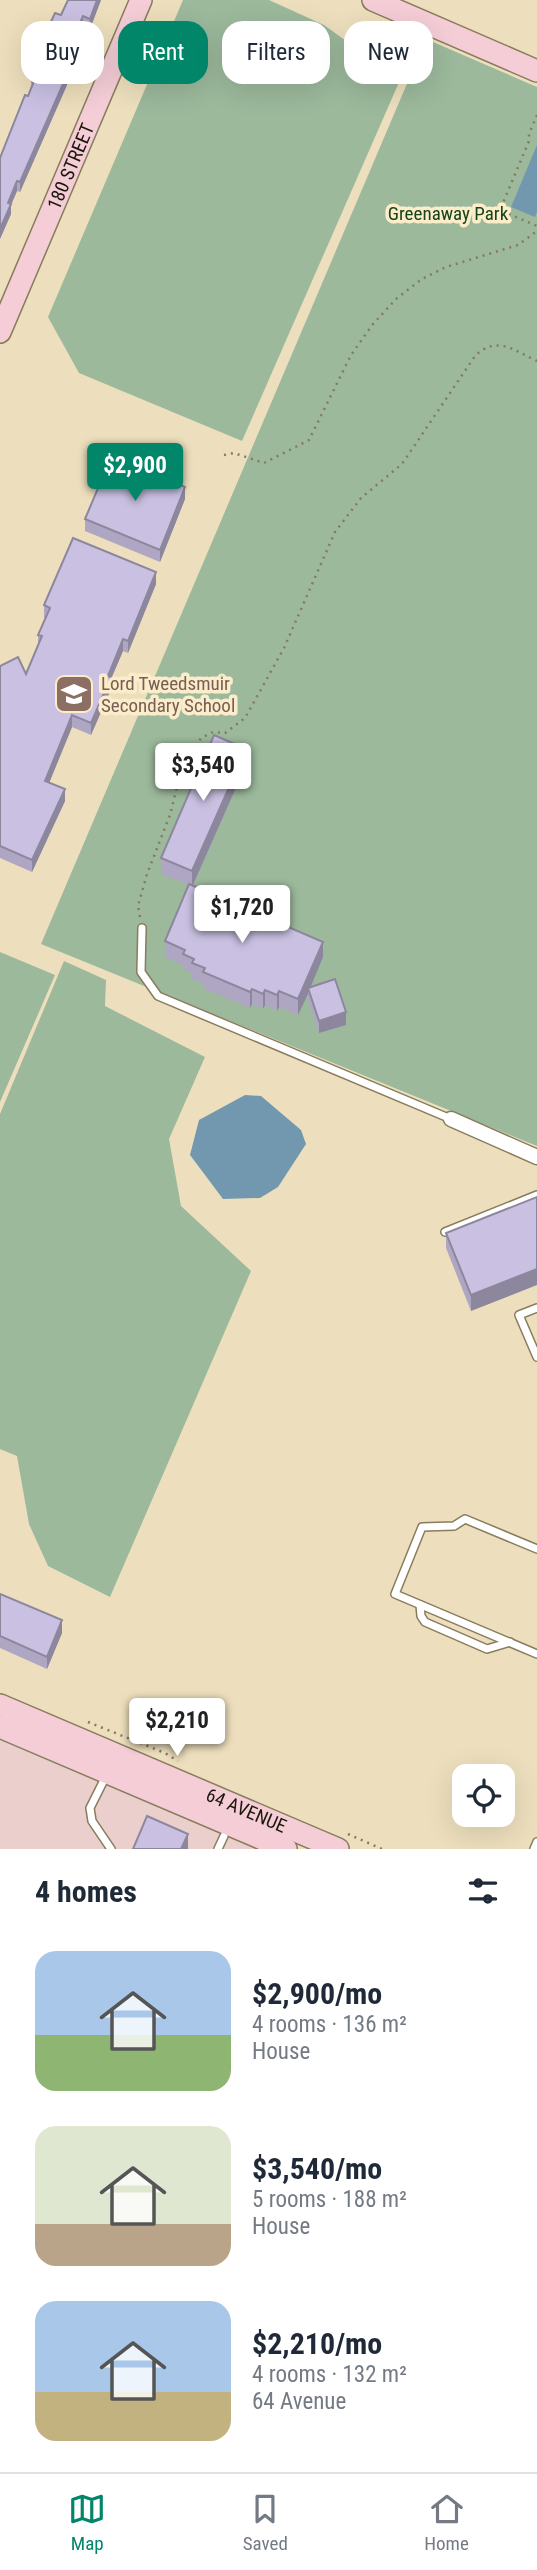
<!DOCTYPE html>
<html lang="en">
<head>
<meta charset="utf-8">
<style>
	body { margin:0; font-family:"Roboto Condensed",sans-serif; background:#f2f2f3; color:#1f2937; height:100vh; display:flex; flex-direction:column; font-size:26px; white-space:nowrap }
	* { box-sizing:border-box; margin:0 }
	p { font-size:23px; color:#747a83 }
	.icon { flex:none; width:38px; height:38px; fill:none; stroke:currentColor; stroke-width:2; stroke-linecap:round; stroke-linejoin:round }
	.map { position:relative; height:1849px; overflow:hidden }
	.drawer { display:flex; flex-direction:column; background:#fff; flex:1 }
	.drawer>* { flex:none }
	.hud { position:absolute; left:21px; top:21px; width:495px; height:63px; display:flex; gap:14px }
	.fabs { position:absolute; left:452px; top:1764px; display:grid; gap:14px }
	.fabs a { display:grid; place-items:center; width:63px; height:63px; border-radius:14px; background:#fff; box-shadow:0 7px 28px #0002; font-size:35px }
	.price { position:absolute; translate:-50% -60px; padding:0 16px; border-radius:7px; background:#fff; color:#222; font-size:23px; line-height:46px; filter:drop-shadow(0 2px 4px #0008) }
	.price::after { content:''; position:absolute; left:50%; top:42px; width:21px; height:16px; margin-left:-10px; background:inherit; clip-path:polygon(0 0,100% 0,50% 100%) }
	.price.active { background:#02866a; color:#fff }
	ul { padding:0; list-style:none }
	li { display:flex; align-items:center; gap:21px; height:175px; padding:0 35px }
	li span { display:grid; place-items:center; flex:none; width:196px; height:140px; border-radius:21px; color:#555 }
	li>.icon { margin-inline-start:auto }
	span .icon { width:84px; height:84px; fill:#fffc; stroke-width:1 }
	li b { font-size:30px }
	h2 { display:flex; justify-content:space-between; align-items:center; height:84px; padding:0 35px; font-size:30px }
	.pill { padding:0 24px; border-radius:21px; background:#fff; box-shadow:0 7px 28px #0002; font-size:24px; line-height:63px }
	.pill.active { background:#02866a; color:#fff }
	.menu { display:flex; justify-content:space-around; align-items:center; height:98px; border-top:2px solid #e0e1e3; background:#fff; font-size:19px; color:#747a83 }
	.menu a { display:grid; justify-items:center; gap:4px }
	.menu .active { color:#02866a }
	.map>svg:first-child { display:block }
	.industrial { fill:#eacfcc }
	.green { fill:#9cb99c }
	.water { fill:#7298af }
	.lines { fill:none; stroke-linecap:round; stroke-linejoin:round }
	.lane-casing { stroke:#897c5d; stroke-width:10 }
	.street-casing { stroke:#897c5d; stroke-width:17 }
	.secondary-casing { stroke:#897c5d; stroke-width:24 }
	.path { stroke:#847a63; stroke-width:2.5; stroke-dasharray:2 5; stroke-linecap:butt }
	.lane { stroke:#fff; stroke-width:7 }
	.street { stroke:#fff; stroke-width:14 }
	.secondary { stroke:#f4cdd7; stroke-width:21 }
	.wall { fill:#aea6c2 }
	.shaded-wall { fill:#8d879e }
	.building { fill:#cac1e2; stroke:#8d879e; stroke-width:2 }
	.labels { text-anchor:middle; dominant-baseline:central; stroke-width:7; stroke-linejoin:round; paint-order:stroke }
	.street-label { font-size:19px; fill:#1c170a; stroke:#fbecca }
	.park-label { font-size:19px; fill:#15431a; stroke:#fbecca }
	.education-label { font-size:19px; fill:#785e54; stroke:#fbecca; text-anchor:start }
</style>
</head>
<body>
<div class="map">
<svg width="537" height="1849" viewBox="0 0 537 1849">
	<rect width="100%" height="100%" fill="#eddfbd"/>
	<!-- industrial -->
	<path class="industrial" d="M0,1732l262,117h-262z"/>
	<!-- green -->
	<g class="green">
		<path d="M183,0h86l55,25 76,55 -158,361 -163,-68 -31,-56z"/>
		<path d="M426,39l111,48v1059l-496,-202z"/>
		<path d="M0,952l55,23 -55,127z"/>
		<path d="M64,961l42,19 -1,26 100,51 -36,82 12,67 70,65 -141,326 -62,-31 -19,-42 -12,-68 -17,-7v-335z"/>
	</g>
	<!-- water -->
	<g class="water">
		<path d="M537,145v67l-2,5 -24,-10z"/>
		<path d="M245,1095l16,1 40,34 5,14 -28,43 -18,11 -37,1 -33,-44 9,-35z"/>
	</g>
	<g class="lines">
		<defs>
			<g id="lane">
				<path d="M142,928l-1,44 17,24 293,123"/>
				<path d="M445,1232l92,-37"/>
				<path d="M537,1308l-18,7 18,42"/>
				<path d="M537,1549l-72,-30 -11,7 -32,1 -27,67 142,60"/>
				<path d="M420,1605l1,11 4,6 62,27 23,-7"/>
				<path d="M106,1776l-16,32 2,13 19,28"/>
				<path d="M218,1849l6,-13"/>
				<path d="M534,1849l3,-7"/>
			</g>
			<path id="street" d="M451,1119l86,38"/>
			<g id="secondary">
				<path d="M373,0l164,71"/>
				<path id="s1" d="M0,332l141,-332"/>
				<path id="s2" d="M0,1705l338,144"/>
				<path d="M0,1727l286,122"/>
			</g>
		</defs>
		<!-- lane casing -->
		<use href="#lane" class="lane-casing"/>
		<!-- street casing -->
		<use href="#street" class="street-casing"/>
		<!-- secondary casing -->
		<use href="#secondary" class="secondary-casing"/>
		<!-- path -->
		<g class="path">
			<path d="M537,115l-8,19v7l-29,69 37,16"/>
			<path d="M224,455l10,-2 30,10 45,-23 42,-85 22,-31 23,-25 26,-20 24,-12 72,-22 19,-14"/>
			<path d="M140,917l-2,-11 9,-32 23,-59 11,-44 20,-33 12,-6 12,1 20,-15 39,-70 51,-116 26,-34 41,-34 73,-108c22,-21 38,-6 62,5"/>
			<path d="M88,1722l77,31 13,8"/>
			<path d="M348,1834l34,15"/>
		</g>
		<!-- lane -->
		<use href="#lane" class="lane"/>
		<!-- street -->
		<use href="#street" class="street"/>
		<!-- secondary -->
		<use href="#secondary" class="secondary"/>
	</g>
	<!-- wall -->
	<g class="wall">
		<path d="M68,0h33l-11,29 -7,-3 -5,12 2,11 -7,16 -5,-3 -5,12 4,11 -47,107 -3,-1 -6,14v9l-11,25v-81l33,-73 -2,-1v-10l11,-24v-9l19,-26z"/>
		<path d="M185,499l-25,63 -75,-31v-12z"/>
		<path d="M156,584l-28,69 -5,-2 -12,28v10l-20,46 -19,-8 -23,56 16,18 -33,71 -32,-14v-192l26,8 12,-28v-11l7,-17h-1v-13z"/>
		<path d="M246,765l-53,121 130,71 -13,30 36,38 -27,8 -11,-33v-6l-10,21 -19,-8 -2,4 -12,-6 -2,4 -11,-5 -2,4 -47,-20v-5l-11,-4v-6l-9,-4v-4l-18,-8v-16l24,-56 -28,-11v-16z"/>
		<path d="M537,1197l-66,114 -25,-63v-15z"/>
		<path d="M0,1594l62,39 -15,36 -47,-21z"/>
	</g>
	<!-- shaded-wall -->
	<g class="shaded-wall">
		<path d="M97,0h4l-11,29v-10z"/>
		<path d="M83,16v10l-9,20v-10z"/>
		<path d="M80,39v10l-7,16v-10z"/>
		<path d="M68,52v10l-8,20v-10z"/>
		<path d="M67,75v10l-47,107v-10z"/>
		<path d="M17,181v10l-6,14v9l-11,25v-10l8,-26z"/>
		<path d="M185,487v12l-25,63v-12z"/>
		<path d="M156,572v12l-28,69v-12z"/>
		<path d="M123,639v12l-12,28v10l-20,46v-12l17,-47z"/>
		<path d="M72,715v12l-27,66v-12z"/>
		<path d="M246,749v16l-54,122v-16z"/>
		<path d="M65,789v12l-33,71v-12z"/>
		<path d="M323,942v15l-14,34 -1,-3v6l-10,21v-16z"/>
		<path d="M252,989v15l-2,4v-16z"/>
		<path d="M265,990v15l-2,4v-15z"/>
		<path d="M279,991v16l-2,4v-16z"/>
		<path d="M346,1012v13l-27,8v-12z"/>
		<path d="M537,1269v16l-66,26v-16z"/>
		<path d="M62,1620v13l-15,36v-12z"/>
		<path d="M188,1834v15h-7z"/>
	</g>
	<!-- building -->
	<g class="building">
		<path d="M68,0h29l-7,19 -7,-3 -9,20 6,3 -7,16 -5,-3 -8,20 7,3 -47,107 -3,-1 -9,22 3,1 -11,25v-71l25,-63 3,1 8,-20 -5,-2 15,-32 -4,-1 13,-28 6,2z"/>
		<path d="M112,455l73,32 -25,63 -75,-31z"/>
		<path d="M73,538l83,34 -28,69 -5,-2 -15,37 3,1 -20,46 -19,-8 -27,66 20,8 -33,71 -32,-14v-180l18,-9 8,17 16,-38 -4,-1 12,-27 -6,-3z"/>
		<path d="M214,735l32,14 -54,122 -31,-13z"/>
		<path d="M189,884l134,58 -25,57 -19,-8 -2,4 -12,-5 -2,4 -11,-5 -2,3 -47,-20 2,-4 -13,-5 2,-4 -11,-5 2,-4 -20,-9z"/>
		<path d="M335,979l11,33 -27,9 -11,-33z"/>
		<path d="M537,1197v72l-66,26 -25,-62z"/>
		<path d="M0,1594l62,26 -15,37 -47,-21z"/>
		<path d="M147,1816l41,18 -7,15h-48z"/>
	</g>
	<!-- icons -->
	<defs>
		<symbol id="school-square" viewBox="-11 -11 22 22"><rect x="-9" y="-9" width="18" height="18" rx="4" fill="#8d6e63" stroke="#fbecca"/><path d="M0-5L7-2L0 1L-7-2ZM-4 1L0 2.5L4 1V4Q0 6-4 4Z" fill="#fff"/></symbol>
	</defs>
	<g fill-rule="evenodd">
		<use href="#school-square" x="52" y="672" width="44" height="44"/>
	</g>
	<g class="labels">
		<!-- street labels -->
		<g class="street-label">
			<text stroke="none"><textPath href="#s1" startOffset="180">180 STREET</textPath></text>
			<text stroke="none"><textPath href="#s2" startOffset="268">64 AVENUE</textPath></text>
		</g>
		<!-- park labels -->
		<g class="park-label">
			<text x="448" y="213">Greenaway Park</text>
		</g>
		<!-- education labels -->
		<g class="education-label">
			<text x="101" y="683">Lord Tweedsmuir<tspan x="101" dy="22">Secondary School</tspan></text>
		</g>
	</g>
</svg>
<div class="fabs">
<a><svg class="icon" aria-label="locate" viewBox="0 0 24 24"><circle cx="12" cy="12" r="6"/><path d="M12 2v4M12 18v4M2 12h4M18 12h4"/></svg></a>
</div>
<b class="price active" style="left:135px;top:503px">$2,900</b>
<b class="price" style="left:203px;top:803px">$3,540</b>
<b class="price" style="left:242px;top:945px">$1,720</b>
<b class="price" style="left:177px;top:1758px">$2,210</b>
<div class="hud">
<a class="pill">Buy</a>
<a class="pill active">Rent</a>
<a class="pill">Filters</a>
<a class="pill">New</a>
</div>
</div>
<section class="drawer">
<h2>4 homes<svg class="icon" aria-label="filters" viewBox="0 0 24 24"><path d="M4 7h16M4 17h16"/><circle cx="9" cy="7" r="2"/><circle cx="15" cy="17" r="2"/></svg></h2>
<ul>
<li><span style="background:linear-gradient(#a9c7e8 60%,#8fb573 0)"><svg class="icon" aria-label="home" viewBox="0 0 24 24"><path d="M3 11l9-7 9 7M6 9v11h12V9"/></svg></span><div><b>$2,900/mo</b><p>4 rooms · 136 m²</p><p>House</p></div></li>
<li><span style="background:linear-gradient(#dfe7d0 70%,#b9a48a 0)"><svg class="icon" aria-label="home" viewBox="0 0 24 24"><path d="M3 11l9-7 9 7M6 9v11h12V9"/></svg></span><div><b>$3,540/mo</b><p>5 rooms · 188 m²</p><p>House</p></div></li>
<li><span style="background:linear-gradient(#a9c7e8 65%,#c2b280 0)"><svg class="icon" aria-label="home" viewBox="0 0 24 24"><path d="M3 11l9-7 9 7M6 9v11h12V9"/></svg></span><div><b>$2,210/mo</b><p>4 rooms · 132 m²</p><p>64 Avenue</p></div></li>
</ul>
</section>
<nav class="menu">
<a class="active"><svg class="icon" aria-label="map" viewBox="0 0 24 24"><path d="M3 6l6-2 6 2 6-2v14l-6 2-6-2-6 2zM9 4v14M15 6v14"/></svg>Map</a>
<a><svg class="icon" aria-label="saved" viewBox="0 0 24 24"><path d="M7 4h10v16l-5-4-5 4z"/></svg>Saved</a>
<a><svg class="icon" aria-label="home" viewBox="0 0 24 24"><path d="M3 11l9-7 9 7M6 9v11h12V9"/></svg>Home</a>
</nav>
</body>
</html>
